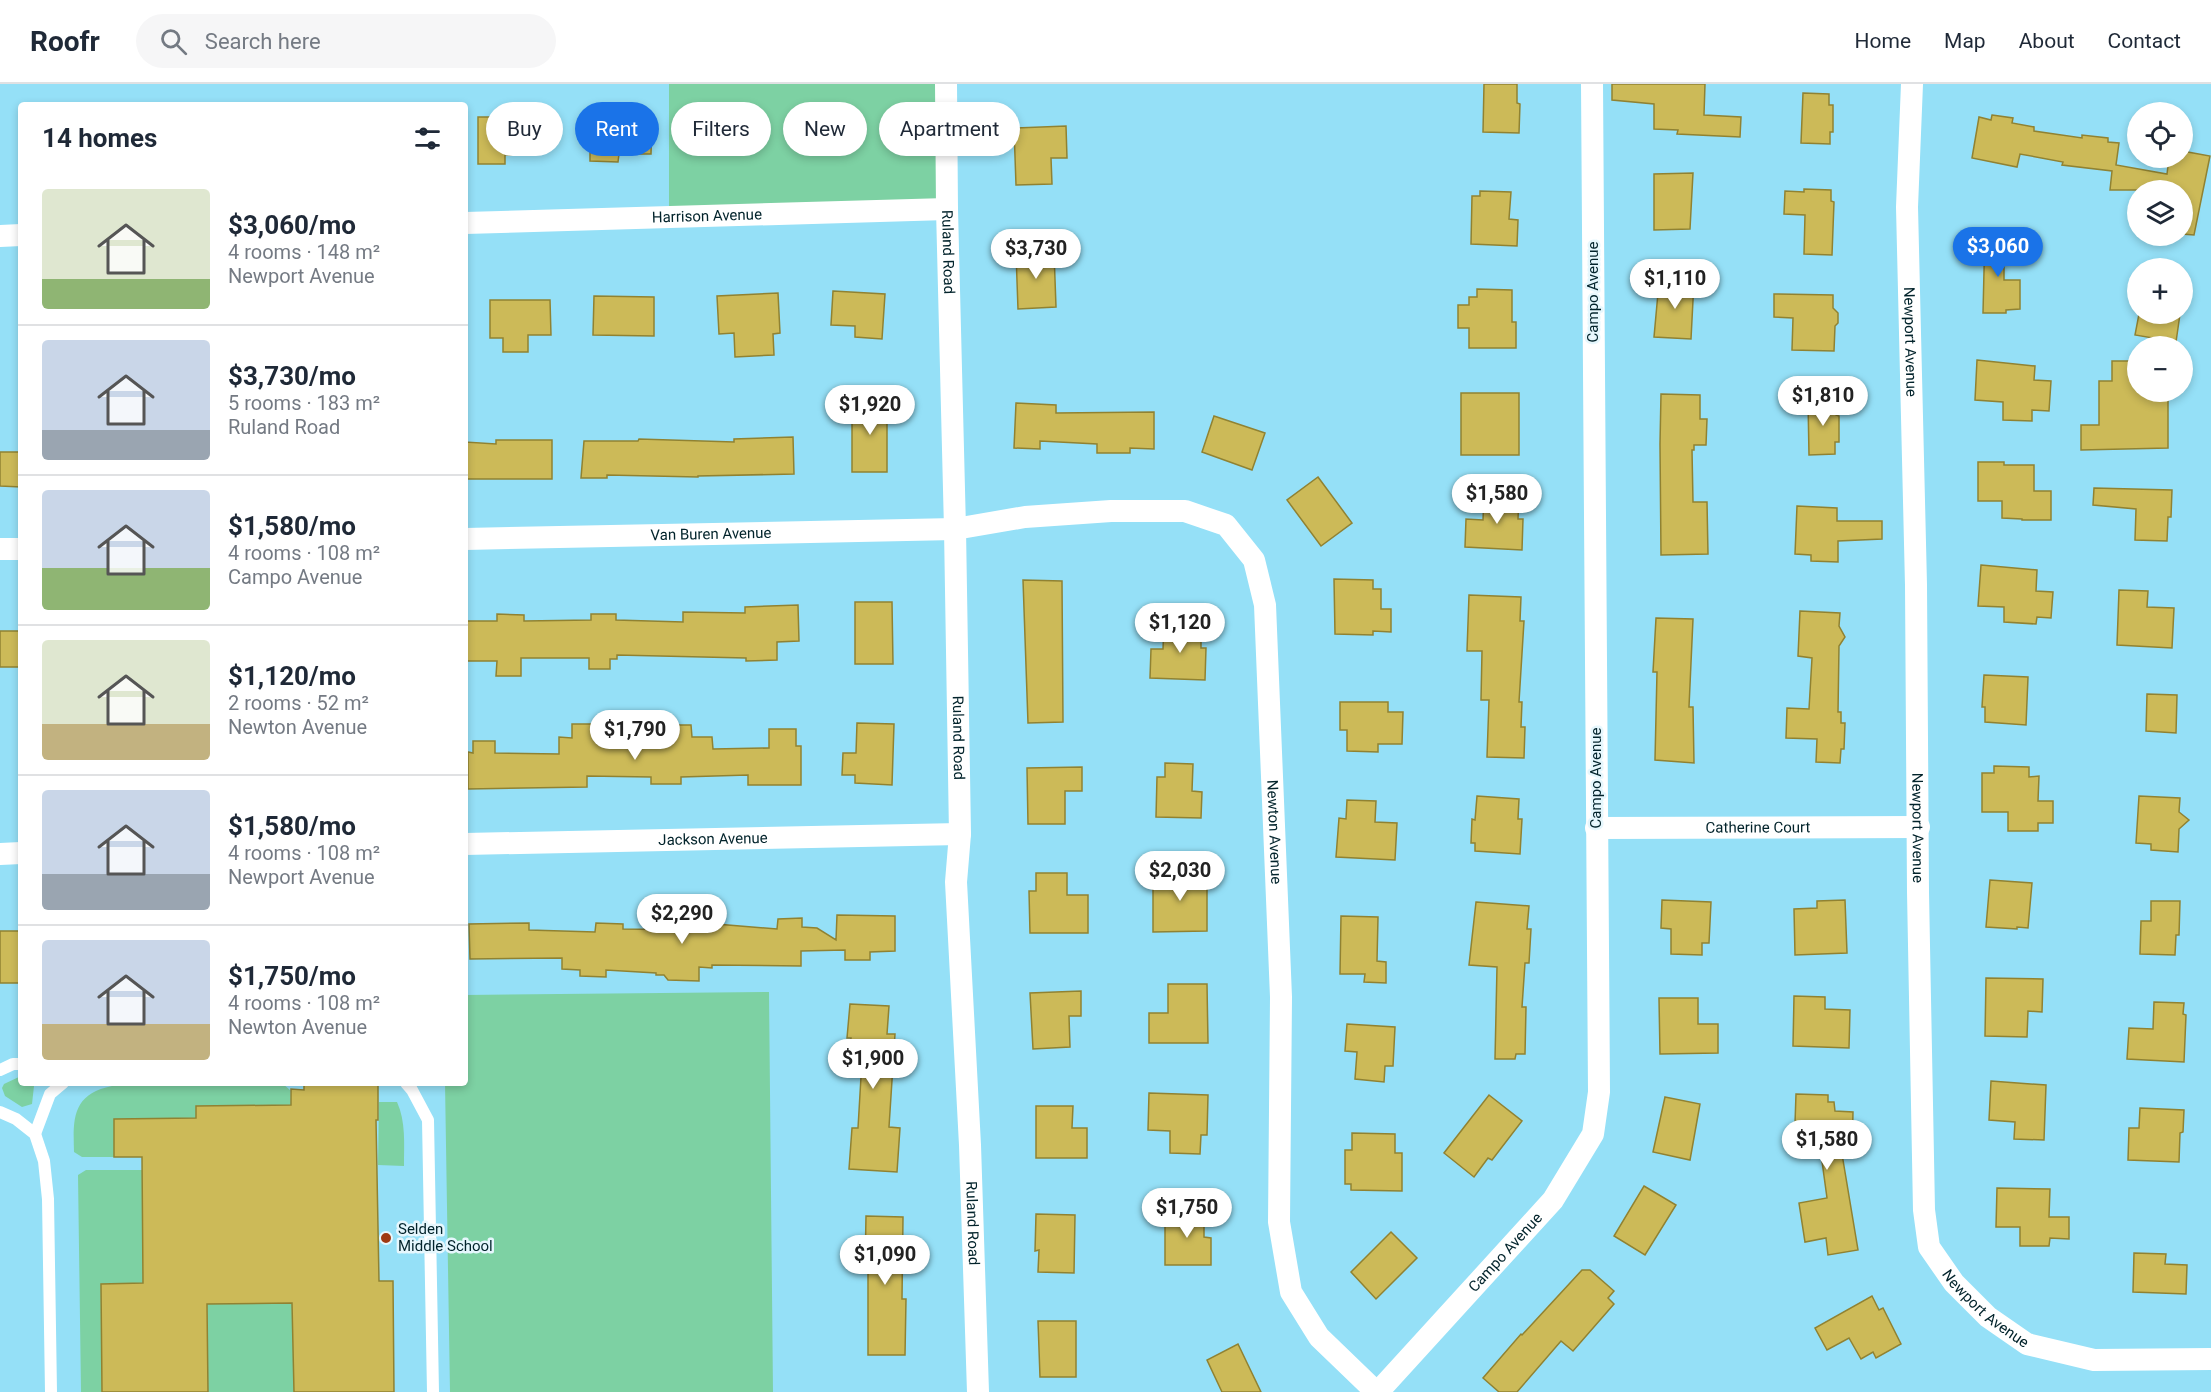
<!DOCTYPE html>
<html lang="en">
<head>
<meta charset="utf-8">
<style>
	body { margin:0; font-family:Roboto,sans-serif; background:#f6f6f7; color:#1f2937; height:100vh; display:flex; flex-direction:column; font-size:22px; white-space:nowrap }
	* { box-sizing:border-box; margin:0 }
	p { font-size:20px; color:#747a83 }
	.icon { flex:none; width:33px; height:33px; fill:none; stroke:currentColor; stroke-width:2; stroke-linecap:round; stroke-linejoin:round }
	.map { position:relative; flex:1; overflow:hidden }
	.details { position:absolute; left:18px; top:18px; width:450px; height:984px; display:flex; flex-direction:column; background:#fff; border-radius:6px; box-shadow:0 3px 9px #0003 }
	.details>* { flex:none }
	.banner { position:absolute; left:486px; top:18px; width:570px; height:54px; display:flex; gap:12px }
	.fabs { position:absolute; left:2127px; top:18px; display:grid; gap:12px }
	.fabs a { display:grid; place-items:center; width:66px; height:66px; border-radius:50%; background:#fff; box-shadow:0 3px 9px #0003; font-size:30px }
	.price { position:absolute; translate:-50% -51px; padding:0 14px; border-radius:21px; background:#fff; color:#222; font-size:20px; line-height:39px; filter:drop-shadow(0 2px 3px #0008) }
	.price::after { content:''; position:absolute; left:50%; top:36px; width:18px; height:14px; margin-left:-9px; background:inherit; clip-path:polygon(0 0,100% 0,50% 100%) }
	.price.active { background:#1a73e8; color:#fff }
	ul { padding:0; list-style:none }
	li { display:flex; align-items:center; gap:18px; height:150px; padding:0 24px }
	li+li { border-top:2px solid #e0e1e3 }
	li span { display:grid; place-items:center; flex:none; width:168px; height:120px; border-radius:6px; color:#555 }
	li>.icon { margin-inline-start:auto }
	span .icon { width:72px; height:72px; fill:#fffc; stroke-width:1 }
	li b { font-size:26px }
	h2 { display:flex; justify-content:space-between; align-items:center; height:72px; padding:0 24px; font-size:26px }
	.pill { padding:0 21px; border-radius:27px; background:#fff; box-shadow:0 3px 9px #0003; font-size:21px; line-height:54px }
	.pill.active { background:#1a73e8; color:#fff }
	header { display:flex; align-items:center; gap:36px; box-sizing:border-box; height:84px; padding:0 30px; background:#fff; border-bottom:2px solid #e0e1e3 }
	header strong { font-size:28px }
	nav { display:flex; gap:33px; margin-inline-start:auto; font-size:21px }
	.search { width:420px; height:54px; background:#f6f6f7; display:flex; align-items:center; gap:15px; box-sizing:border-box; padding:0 21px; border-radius:33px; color:#747a83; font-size:22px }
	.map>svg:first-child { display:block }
	.green { fill:#7dd1a3 }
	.building { fill:#ccba58; stroke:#908232; stroke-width:1.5 }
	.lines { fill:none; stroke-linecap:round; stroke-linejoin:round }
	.lane { stroke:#fff; stroke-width:12 }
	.street { stroke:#fff; stroke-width:22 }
	.poi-dot { fill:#9f3912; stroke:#e6f7fd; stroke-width:2 }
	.labels { text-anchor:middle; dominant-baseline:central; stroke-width:5; stroke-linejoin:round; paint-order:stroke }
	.street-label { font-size:15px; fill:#02232b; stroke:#e6f7fd }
	.poi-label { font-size:15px; fill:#02232b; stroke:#e6f7fd; text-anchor:start }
</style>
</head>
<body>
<header>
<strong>Roofr</strong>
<div class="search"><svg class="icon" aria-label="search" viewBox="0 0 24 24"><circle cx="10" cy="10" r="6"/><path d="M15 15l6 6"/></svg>Search here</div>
<nav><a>Home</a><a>Map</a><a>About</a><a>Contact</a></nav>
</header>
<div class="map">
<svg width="2211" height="1308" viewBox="0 0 2211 1308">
	<rect width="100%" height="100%" fill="#95e0f7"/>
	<!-- green -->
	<g class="green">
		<path d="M669,0h277l1,125 -278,8z"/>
		<path d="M769,908l4,400h-323l-5,-309h20v-88z"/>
		<path d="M21,992v7h13v3l-2,18 -10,3 -17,-11 -3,-8 2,-4z"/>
		<path d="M283,1000l7,6 1,15 -94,1 -1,12 -82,1v38h-32l-8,-5c-1,-33 -2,-58 38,-66z"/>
		<path d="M379,1018h18c9,20 7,42 7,64l-26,-1z"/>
		<path d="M86,1086h56l1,113 -42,1 1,108h-21l-3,-217z"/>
		<path d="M292,1219l2,89h-86l-1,-88z"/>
	</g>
	<!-- building -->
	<g class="building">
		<path d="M1484,0h33v19l3,1 -1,29 -36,-1z"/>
		<path d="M1612,0h93l-1,31 37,2 -1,20 -63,-3 1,-4 -24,-1v-25l-42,-4z"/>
		<path d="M1803,9l26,1v11h4v27h-3v12l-29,-1z"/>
		<path d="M1992,31l21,3 -1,5 22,4v4l48,7v-3l26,3v4l11,1 -3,22 51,9 2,-16h13v-7l28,5 -16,79 -12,-1v-44h-72l2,-19 -50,-6 1,-3 -43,-8 -3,13 -45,-9 7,-41 12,3z"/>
		<path d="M580,32l72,1 -1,37h-32l-1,8 -28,-1v-23l-10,-1z"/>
		<path d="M478,33h59v37l-32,1v9h-27z"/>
		<path d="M1066,42l1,32h-16l1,26 -36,1 -2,-57z"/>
		<path d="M1693,89l-3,56 -36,1v-56z"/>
		<path d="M1804,105l27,1v11l3,1 -2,53 -28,-1 1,-39 -21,-1 1,-23 19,1z"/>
		<path d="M1480,107l31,1 -2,27 9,1 -1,26 -46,-2 1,-48h8z"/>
		<path d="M1985,146l19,1v49h16v29l-14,1v3h-23z"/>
		<path d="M1054,168l2,55 -38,2 -2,-56z"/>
		<path d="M1694,197l-3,58 -37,-2 5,-55z"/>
		<path d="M1477,205l35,1v32h4v26h-47v-20h-11v-23h11v-8h8z"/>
		<path d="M833,207l52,3 -3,45 -27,-2v-11l-24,-1z"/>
		<path d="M778,209l2,40 -7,1 1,21 -39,2 -1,-24 -15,1 -2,-38z"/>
		<path d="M1774,210l59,1v13l5,5v10l-3,3 -1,25 -42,-1 1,-32 -19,-1z"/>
		<path d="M594,212l60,1v39l-61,-1z"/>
		<path d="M490,216h60l1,35h-23v17h-25v-14h-13z"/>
		<path d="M2139,230h41l-4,28 -41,-7z"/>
		<path d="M1977,276l58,6 -1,14 17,1 -2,30 -17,-1v11l-29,-1v-18l-28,-2z"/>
		<path d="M2112,277h26v31h30v56l-87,2v-25h18v-44h13z"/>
		<rect x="1461" y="309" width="58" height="62"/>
		<path d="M1661,310l39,1v24h7l-1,26h-12v5h-2l1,52h14l1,52 -47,1 -1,-111z"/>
		<path d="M863,315l24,1v72h-35v-56h4v-16z"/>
		<path d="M1808,317h28v14l3,1v26h-4v12l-26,1z"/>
		<path d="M1016,319l40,2v8l98,-1v37l-24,-1v5h-33v-9l-57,-3v8l-26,-1z"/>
		<path d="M1214,332l51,17 -13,37 -50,-18z"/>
		<path d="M793,353l1,37 -96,2v1l-91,-2v3h-26l3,-37h54l1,-2 95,3v-3z"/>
		<path d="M496,356h56v39h-87v-37l31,2z"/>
		<path d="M0,368h21v35l-21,-1z"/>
		<path d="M1978,378h26v3h30v26h17v29h-29v-1l-20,-1v-17h-24z"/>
		<path d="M1318,393l34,46 -31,23 -34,-46z"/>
		<path d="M2094,404l78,2 -1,27h-3l-1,24 -32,-1 1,-31 -43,-4z"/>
		<path d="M1484,410l35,2 -1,23h5l-1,31 -57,-3 1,-28 17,1z"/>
		<path d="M1797,422l40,2v13h45v18l-44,2v21l-27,-1v-6l-16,-1z"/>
		<path d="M1981,481l56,5 -1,21 17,1 -2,26 -14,-1 -1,7 -32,-2v-15l-26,-1z"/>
		<path d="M1334,495l39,1v9h8v20h10v23l-18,-1v4l-38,-1z"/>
		<path d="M1023,496l39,1 1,141 -35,1z"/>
		<path d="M2119,506l29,1 -1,16 27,1 -2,40 -55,-3z"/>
		<path d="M1469,511l52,2 -1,24h4l-5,81h3l-1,25h4l-1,31 -37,-1 2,-57h-8l1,-49h-15z"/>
		<path d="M855,518h37l1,62h-38z"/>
		<path d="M798,521l1,36 -22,1v18l-31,1v-3l-129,-3v4h-7v10h-21v-11h-68v18h-25l1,-15h-32v-40h32v-7l27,1v6l67,-1v-6h25v6l67,2v-10l62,1v-6z"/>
		<path d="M1800,527l40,2 -1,13 6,11 -6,9 -1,66h3v11h4l-1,26h-3l-1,14 -24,-1 1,-23 -31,-1 1,-30 22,1 3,-51 -14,-2z"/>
		<path d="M1656,534l37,1 -4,88h4l1,56 -39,-3 2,-88h-4z"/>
		<path d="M1164,539l37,1v24h5l-1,32 -55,-2 1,-29h12z"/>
		<rect x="0" y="547" width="21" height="36"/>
		<path d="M1984,591l44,2 -2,48 -41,-3v-15h-3z"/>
		<path d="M2147,610l30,1 -1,38 -30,-2z"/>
		<path d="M1340,618h48v10h15l-1,32h-24v8l-31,-1v-21h-7z"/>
		<path d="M857,639l37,1 -2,61 -37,-2v-8h-13l1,-22h13z"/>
		<path d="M572,640h24v14l54,1v-3h18v-11h23l1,12h20l1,12 56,-1v-19h27v17h5v39h-53v-10l-67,2v7h-30v-7l-64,-1v11l-119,2v-37l5,1v-12h22v12l64,1v-17l13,1z"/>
		<path d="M1165,679l28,1 -1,27 10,1 -1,26 -45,-1 1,-40h8z"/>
		<path d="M1994,682l35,1v10l10,-1 -1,25h15v22h-15v8h-30v-19h-26v-39h12z"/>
		<path d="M1082,683v24h-17v33h-37l-1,-56z"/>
		<path d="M1477,712l42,3 -1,20h4l-2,35 -45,-3v-8h-4l1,-24 3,1z"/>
		<path d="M2139,712l41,2 -1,14 10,8 -10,9 -1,23 -27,-2v-6l-15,-1z"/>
		<path d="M1347,716l29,1 -1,21 22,1 -2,37 -59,-3 3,-39 7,1z"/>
		<path d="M1036,789h31v22h21v38h-58l-1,-42h7z"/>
		<path d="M1153,789h54v58l-54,1z"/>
		<path d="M1990,796l42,3 -4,45 -11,-1v2l-31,-2z"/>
		<path d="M1662,816l49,2 -2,41h-7v12l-31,-1v-25l-10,-1z"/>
		<path d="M1845,816l2,53 -52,2 -1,-46 23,-1v-7z"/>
		<path d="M2151,817h29l-1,34h-3l-1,20 -35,-1 1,-33h10z"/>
		<path d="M1476,818l53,4 -2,23h4l-2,34h-4l-3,44h4l-1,47h-9l-1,5h-20l2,-92 -28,-2z"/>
		<path d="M837,831l58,1v35l-25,1v8h-25v-10l-44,1v15l-89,-1v3l-13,-1v14l-31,-1 -4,-5h-8v-2l-50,-3v7l-26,-1v-6l-18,-1v-11l-92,1 -1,-35 60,-1v7l66,2 1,-9 27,1v5l65,1v-9h28v3l61,5 1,-10 24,-1v9l15,1 19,12z"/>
		<path d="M1341,832l37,1 -1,44 9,1v21l-22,-1 1,-8h-25z"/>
		<rect x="0" y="847" width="21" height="52"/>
		<path d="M1986,894l57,1 -1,33 -14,-1 -1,26 -42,-1z"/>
		<path d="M1168,900h39l1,59h-59v-30h19z"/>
		<path d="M1081,907v25h-12l1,31 -37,2 -3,-56z"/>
		<path d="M1794,912l31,1v12l25,1 -1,38 -56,-2z"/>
		<path d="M1659,914h39v26h20v29l-58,1z"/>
		<path d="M2154,918l30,1 -1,11 3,1 -2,47 -57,-3 2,-31 24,1z"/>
		<path d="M850,920l39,2 -2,28h8l-6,93 11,1 -3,44 -48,-3 3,-41h6l4,-68 -13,-1 2,-21h-4z"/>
		<path d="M1347,940l48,3 -2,39h-8l-1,16 -29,-3 2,-27 -12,-1z"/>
		<path d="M1991,997l55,4 -2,55 -30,-1 1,-17 -26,-2z"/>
		<path d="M378,999v37h-2l3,161h14l1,111h-100l-2,-89 -85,1 1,88h-106l-1,-108 42,-1 -1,-126h-28v-38l82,-1v-12l95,-1v-16l13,1v-6z"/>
		<path d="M1149,1009l59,2 -1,40h-6l-1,19 -30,-1v-22l-22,-1z"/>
		<path d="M1796,1010l32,1v7h6l1,9 18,1 -1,42h-10l16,96 -30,5 -2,-17 -21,4 -6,-39 28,-5 -6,-44 -27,-1z"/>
		<path d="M1489,1011l33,26 -30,39 -4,-2 -14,19 -30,-24z"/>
		<path d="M1665,1013l35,7 -10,56 -37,-8z"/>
		<path d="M1036,1022h37l-1,22h15v30h-51z"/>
		<path d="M2140,1024l44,2 -1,22 -3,1 -1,29 -51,-2 1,-32h10z"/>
		<path d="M1352,1049l43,1v19h7v38l-51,-1v-6h-6v-34h7z"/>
		<path d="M1644,1102l32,19 -31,50 -31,-19z"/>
		<path d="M1997,1104l53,1 -1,28h20v22l-19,-1 -1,8h-29v-19h-24z"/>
		<path d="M1174,1125h30v28l7,1v27h-46v-42h9z"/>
		<path d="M1036,1130l39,1 -1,58 -36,-1 1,-22 -4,1z"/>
		<path d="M866,1132l37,1 -1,82h4l-1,56h-37v-85h-3z"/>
		<path d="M1391,1148l26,26 -41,41 -25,-27z"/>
		<path d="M2134,1169l32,1 -1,10 22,1 -1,29 -53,-2z"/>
		<path d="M1582,1186h8l24,21 -6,7 6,6 -41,47 -12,-10 -44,51h-18l-16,-14 38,-44 1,1z"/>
		<path d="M1872,1212l7,14 4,-2 18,36 -25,14 -3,-6 -12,7 -12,-21 -22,12 -12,-22z"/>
		<path d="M1038,1237h38v56h-36z"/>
		<path d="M1238,1260l23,48h-39l-15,-32z"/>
	</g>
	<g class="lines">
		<!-- lane -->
		<g class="lane">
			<path d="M0,986l13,-6h8"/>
			<path d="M406,999l6,7 16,30 5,272"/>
			<path d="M0,1028l16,7 19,15 9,27 4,38 3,193"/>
			<path d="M35,1050l15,-40 13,-11"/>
		</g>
		<!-- street -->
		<g class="street">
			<path id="s1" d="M946,0l1,125 8,320 5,305 -4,48 14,263 8,247"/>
			<path id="s2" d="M1912,0l-5,123 9,378 2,307 6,318 5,37 25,36 34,34 39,27 67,16 117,-1"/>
			<path id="s3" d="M465,139l482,-14"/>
			<path d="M0,152l21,-1"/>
			<path id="s4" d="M465,455l490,-10 70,-12 86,-6h74l41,14 28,35 11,45 16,392 -2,225 12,70 28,45 57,55"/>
			<path d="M0,465h21"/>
			<path id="s5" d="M1596,744l323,-1"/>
			<path id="s6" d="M465,760l495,-10"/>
			<path d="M0,770l21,-1"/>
			<path id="s7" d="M1378,1308l175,-192 40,-66 6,-42 -7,-1008"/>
		</g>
	</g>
	<!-- markers -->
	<circle class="poi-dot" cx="386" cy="1154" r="6"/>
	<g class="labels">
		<!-- street labels -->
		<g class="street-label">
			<text stroke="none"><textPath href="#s3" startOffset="242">Harrison Avenue</textPath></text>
			<text stroke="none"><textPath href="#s1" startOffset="168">Ruland Road</textPath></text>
			<text transform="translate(1593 208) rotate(-90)">Campo Avenue</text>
			<text stroke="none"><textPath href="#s2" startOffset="258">Newport Avenue</textPath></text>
			<text stroke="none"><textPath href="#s4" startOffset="246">Van Buren Avenue</textPath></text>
			<text stroke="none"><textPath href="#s1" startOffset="654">Ruland Road</textPath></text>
			<text transform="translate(1596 694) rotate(-90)">Campo Avenue</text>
			<text stroke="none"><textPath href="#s5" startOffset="162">Catherine Court</textPath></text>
			<text stroke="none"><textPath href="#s2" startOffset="744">Newport Avenue</textPath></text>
			<text stroke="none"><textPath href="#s4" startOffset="1083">Newton Avenue</textPath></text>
			<text stroke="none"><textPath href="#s6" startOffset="248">Jackson Avenue</textPath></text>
			<text stroke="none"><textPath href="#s1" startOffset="1140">Ruland Road</textPath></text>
			<text stroke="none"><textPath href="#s7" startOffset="189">Campo Avenue</textPath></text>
			<text stroke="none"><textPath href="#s2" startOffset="1248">Newport Avenue</textPath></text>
		</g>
		<!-- poi labels -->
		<g class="poi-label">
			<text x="398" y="1145">Selden<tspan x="398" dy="17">Middle School</tspan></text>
		</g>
	</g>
</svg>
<div class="fabs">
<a><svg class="icon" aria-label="locate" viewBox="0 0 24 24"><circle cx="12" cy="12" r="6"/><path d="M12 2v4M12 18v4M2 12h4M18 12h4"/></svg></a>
<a><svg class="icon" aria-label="layers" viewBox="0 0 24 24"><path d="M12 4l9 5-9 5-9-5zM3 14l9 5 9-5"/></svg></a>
<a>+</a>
<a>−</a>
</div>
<b class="price active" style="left:1998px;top:194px">$3,060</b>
<b class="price" style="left:1036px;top:196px">$3,730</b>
<b class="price" style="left:1675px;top:226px">$1,110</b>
<b class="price" style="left:1823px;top:343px">$1,810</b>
<b class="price" style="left:870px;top:352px">$1,920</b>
<b class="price" style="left:1497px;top:441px">$1,580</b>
<b class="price" style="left:1180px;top:570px">$1,120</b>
<b class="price" style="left:635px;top:677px">$1,790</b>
<b class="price" style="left:1180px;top:818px">$2,030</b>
<b class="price" style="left:682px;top:861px">$2,290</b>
<b class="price" style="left:873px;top:1006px">$1,900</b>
<b class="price" style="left:1827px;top:1087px">$1,580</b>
<b class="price" style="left:1187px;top:1155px">$1,750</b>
<b class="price" style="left:885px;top:1202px">$1,090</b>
<div class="banner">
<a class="pill">Buy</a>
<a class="pill active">Rent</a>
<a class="pill">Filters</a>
<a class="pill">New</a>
<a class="pill">Apartment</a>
</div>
<section class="details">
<h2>14 homes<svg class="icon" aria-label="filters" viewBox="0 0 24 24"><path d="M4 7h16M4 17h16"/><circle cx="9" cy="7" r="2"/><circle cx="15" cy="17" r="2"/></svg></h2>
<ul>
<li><span style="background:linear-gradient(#dfe7d0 75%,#8fb573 0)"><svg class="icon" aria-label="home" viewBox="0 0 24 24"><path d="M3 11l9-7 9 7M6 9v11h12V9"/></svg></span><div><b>$3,060/mo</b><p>4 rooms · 148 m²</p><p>Newport Avenue</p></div></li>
<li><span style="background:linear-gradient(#c9d6e8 75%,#9aa5b1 0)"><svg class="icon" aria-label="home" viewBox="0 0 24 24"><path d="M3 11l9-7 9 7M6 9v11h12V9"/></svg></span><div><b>$3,730/mo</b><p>5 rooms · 183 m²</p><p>Ruland Road</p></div></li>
<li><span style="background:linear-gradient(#c9d6e8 65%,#8fb573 0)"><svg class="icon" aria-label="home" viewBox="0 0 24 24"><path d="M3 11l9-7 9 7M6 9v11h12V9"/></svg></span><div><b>$1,580/mo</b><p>4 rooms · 108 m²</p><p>Campo Avenue</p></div></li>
<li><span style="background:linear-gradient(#dfe7d0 70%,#c2b280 0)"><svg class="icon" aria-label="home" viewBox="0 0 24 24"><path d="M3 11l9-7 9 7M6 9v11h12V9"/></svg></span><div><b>$1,120/mo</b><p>2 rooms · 52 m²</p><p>Newton Avenue</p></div></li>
<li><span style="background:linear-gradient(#c9d6e8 70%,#9aa5b1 0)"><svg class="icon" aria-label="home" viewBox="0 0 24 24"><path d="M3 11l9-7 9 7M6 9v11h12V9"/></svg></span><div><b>$1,580/mo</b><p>4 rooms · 108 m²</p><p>Newport Avenue</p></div></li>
<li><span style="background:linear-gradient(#c9d6e8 70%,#c2b280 0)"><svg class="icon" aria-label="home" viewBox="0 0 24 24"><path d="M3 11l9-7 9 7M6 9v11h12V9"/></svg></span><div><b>$1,750/mo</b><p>4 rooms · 108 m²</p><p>Newton Avenue</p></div></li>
</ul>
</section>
</div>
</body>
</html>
